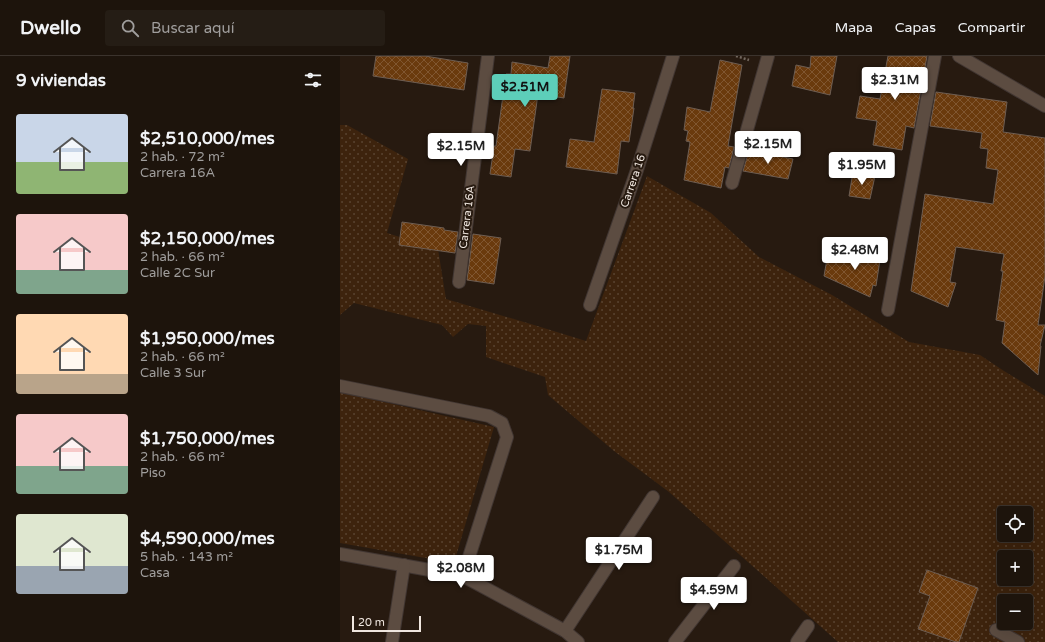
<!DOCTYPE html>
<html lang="es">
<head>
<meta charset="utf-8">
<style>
	body { margin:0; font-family:"Varela Round",sans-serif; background:#251d15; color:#f1f3f6; height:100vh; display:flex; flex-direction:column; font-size:15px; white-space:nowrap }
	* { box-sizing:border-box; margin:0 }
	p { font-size:13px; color:#a09e9d }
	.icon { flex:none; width:22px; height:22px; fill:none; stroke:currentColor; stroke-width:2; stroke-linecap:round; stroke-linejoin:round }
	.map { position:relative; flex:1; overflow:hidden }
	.sheet { display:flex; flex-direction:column; background:#1d140c; width:340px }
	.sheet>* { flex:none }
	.fabs { position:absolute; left:657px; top:450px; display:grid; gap:8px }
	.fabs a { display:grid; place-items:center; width:36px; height:36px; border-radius:4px; background:#1d140c; box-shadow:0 4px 16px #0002,0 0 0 1px #3b332d; font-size:20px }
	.scale { position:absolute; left:12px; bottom:10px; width:69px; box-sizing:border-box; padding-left:4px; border:2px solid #efe6df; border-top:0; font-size:11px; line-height:14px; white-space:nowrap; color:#efe6df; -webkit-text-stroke:3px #271a10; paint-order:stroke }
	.price { position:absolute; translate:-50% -34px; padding:0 9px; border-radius:4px; background:#fff; color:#222; font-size:13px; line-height:26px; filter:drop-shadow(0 1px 2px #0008) }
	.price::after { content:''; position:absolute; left:50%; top:24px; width:12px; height:9px; margin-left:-6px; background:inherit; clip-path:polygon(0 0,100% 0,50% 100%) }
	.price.on { background:#5dceb9; color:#111 }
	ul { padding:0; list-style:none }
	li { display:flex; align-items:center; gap:12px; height:100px; padding:0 16px }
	li span { display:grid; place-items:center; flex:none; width:112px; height:80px; border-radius:4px; color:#555 }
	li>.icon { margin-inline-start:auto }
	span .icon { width:48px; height:48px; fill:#fffc; stroke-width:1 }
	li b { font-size:17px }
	h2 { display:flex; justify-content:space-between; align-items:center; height:48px; padding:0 16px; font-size:17px }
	header { display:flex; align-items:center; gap:24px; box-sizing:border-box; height:56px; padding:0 20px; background:#1d140c; border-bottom:1px solid #3b332d }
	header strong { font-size:19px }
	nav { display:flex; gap:22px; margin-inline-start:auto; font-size:14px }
	.search { width:280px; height:36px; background:#251d15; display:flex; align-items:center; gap:10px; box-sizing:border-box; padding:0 14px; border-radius:4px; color:#a09e9d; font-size:15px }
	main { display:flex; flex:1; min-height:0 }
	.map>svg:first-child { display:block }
	.grass { fill:url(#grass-dots); fill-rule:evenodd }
	.building { fill:url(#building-cross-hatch); stroke:#6d5d52 }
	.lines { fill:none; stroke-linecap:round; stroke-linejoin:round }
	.minor-casing { stroke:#413632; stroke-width:14 }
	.path { stroke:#746960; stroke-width:2.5; stroke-dasharray:2 2; stroke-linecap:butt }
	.minor { stroke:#5c4c41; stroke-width:12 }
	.labels { text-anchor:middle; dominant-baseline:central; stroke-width:4; stroke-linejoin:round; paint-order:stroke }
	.street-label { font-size:11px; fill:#efe6df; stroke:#271a10 }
</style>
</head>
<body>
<header>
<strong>Dwello</strong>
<div class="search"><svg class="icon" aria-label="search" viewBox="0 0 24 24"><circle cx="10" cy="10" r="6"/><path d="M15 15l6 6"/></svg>Buscar aquí</div>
<nav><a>Mapa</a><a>Capas</a><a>Compartir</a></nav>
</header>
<main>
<section class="sheet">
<h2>9 viviendas<svg class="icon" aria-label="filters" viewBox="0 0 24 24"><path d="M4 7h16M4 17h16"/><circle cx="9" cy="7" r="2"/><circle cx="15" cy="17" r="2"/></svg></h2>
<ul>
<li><span style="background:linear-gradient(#c9d6e8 60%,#8fb573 0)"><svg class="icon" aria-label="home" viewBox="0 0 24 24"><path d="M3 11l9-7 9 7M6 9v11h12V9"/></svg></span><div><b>$2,510,000/mes</b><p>2 hab. · 72 m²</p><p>Carrera 16A</p></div></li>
<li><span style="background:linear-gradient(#f6c9c9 70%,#7fa58c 0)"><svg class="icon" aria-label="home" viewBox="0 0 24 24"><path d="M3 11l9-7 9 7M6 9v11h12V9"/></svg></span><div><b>$2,150,000/mes</b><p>2 hab. · 66 m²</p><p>Calle 2C Sur</p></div></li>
<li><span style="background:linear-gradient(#ffd9b3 75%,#b9a48a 0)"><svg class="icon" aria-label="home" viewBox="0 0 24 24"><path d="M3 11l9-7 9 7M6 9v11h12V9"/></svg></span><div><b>$1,950,000/mes</b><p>2 hab. · 66 m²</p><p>Calle 3 Sur</p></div></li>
<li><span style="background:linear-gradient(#f6c9c9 65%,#7fa58c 0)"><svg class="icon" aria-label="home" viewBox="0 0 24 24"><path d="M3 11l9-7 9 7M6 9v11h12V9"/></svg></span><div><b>$1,750,000/mes</b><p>2 hab. · 66 m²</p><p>Piso</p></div></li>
<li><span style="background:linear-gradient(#dfe7d0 65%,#9aa5b1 0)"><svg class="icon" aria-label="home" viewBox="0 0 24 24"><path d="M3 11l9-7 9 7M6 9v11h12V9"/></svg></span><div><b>$4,590,000/mes</b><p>5 hab. · 143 m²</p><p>Casa</p></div></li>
</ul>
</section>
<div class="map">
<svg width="705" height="586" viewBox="0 0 705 586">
	<defs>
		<pattern id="grass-dots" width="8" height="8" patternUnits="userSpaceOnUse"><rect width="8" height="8" fill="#3d230d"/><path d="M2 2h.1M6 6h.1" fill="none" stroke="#594330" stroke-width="1.8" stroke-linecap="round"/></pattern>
		<pattern id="building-cross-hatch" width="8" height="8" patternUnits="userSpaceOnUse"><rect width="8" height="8" fill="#6a3a0d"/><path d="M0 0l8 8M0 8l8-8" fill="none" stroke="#805630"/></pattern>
	</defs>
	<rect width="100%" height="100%" fill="#271a10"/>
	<!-- grass -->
	<g class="grass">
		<path d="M0,69h7l61,34 -21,74 51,16 8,50 88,26 52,16 61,-165 64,37 48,44 73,38 77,47 71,13 24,16 41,25v246h-207l-169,-150 -55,-41 -66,-56 -3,-18 -59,-20v-31l-18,-2 -15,13 -11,-12 -88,-22 -14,12zM664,457h22v22h-22zM664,501h22v22h-22zM664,545h22v22h-22z"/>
		<path d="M0,336l154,35 -40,136 -114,-20z"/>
	</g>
	<!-- building -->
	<g class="building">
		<path d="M36,0h49l43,7 -4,27 -91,-14z"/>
		<path d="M210,0h20l-6,42 -26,-4 -8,57 -15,-2 -4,28 -21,-3 4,-28h2l10,-72h5l1,-12 36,6z"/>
		<path d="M471,0h26l-7,39 -38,-9 4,-21 14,3z"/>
		<path d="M548,0h39l-13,72 -8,-2 -4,24 -29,-5 4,-24 -21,-3 4,-22 20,3z"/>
		<path d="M380,4l22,5 -14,81 6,1 -5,21 -4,-1 -4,21 -37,-8 6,-38 -4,-1 2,-10 -4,-1 3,-23 23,5z"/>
		<path d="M262,33l33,4 -2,15h1l-5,34 -8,-1 -4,33 -51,-7 4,-28 24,3z"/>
		<path d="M596,36l71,10 -4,30 42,6v138l-7,49h7l-5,21h1l-3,29 -36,-32 3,-21 -9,-2 7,-49h-2l3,-17 -48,-7 -6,35 6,1 -8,24 -37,-16 14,-97 68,10 5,-34 -12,-2 2,-19 -8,-1 2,-15 -52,-7z"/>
		<path d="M409,94l44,9 -5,20 -45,-8z"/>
		<path d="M513,116l22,4 -5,23 -21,-3z"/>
		<path d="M62,166l42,6v2l14,2 -3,21 -56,-8z"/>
		<path d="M133,178l28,4 -7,46 -27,-4z"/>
		<path d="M520,189l21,8 -5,33 -3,-1 -3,12 -46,-21 4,-23 28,12z"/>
		<path d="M587,514l51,18 -19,54h-3l-38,-13 12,-33 -11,-4z"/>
	</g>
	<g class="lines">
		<defs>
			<g id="minor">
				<path d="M619,0l86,50"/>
				<path d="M392,127l36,-127"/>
				<path d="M119,226l29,-226"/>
				<path d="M250,249l47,-135 36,-114"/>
				<path d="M548,254l47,-254"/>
				<path d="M0,330l149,30 13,7 5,14 -44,139"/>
				<path d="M0,498l123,22 102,55 13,11"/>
				<path d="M656,574l22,12"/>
				<path d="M225,575l88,-134"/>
				<path d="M52,586l12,-77"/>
				<path d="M335,586l59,-76"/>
				<path d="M457,586l11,-16"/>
			</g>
		</defs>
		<!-- minor casing -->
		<use href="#minor" class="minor-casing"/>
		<!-- path -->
		<path class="path" d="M396,0l13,4"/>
		<!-- minor -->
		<use href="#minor" class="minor"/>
	</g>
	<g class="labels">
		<!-- street labels -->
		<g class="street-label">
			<text transform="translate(293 125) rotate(-71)">Carrera 16</text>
			<text transform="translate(127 161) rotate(-83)">Carrera 16A</text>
		</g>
	</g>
</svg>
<div class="fabs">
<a><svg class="icon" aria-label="locate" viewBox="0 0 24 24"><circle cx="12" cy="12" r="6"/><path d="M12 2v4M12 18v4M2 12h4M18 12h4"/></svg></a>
<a>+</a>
<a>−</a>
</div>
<div class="scale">20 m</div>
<b class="price" style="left:555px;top:45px">$2.31M</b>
<b class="price on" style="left:185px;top:52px">$2.51M</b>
<b class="price" style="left:428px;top:109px">$2.15M</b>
<b class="price" style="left:121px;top:111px">$2.15M</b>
<b class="price" style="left:522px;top:130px">$1.95M</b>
<b class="price" style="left:515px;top:215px">$2.48M</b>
<b class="price" style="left:279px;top:515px">$1.75M</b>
<b class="price" style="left:121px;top:533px">$2.08M</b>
<b class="price" style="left:374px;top:555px">$4.59M</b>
</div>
</main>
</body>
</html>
